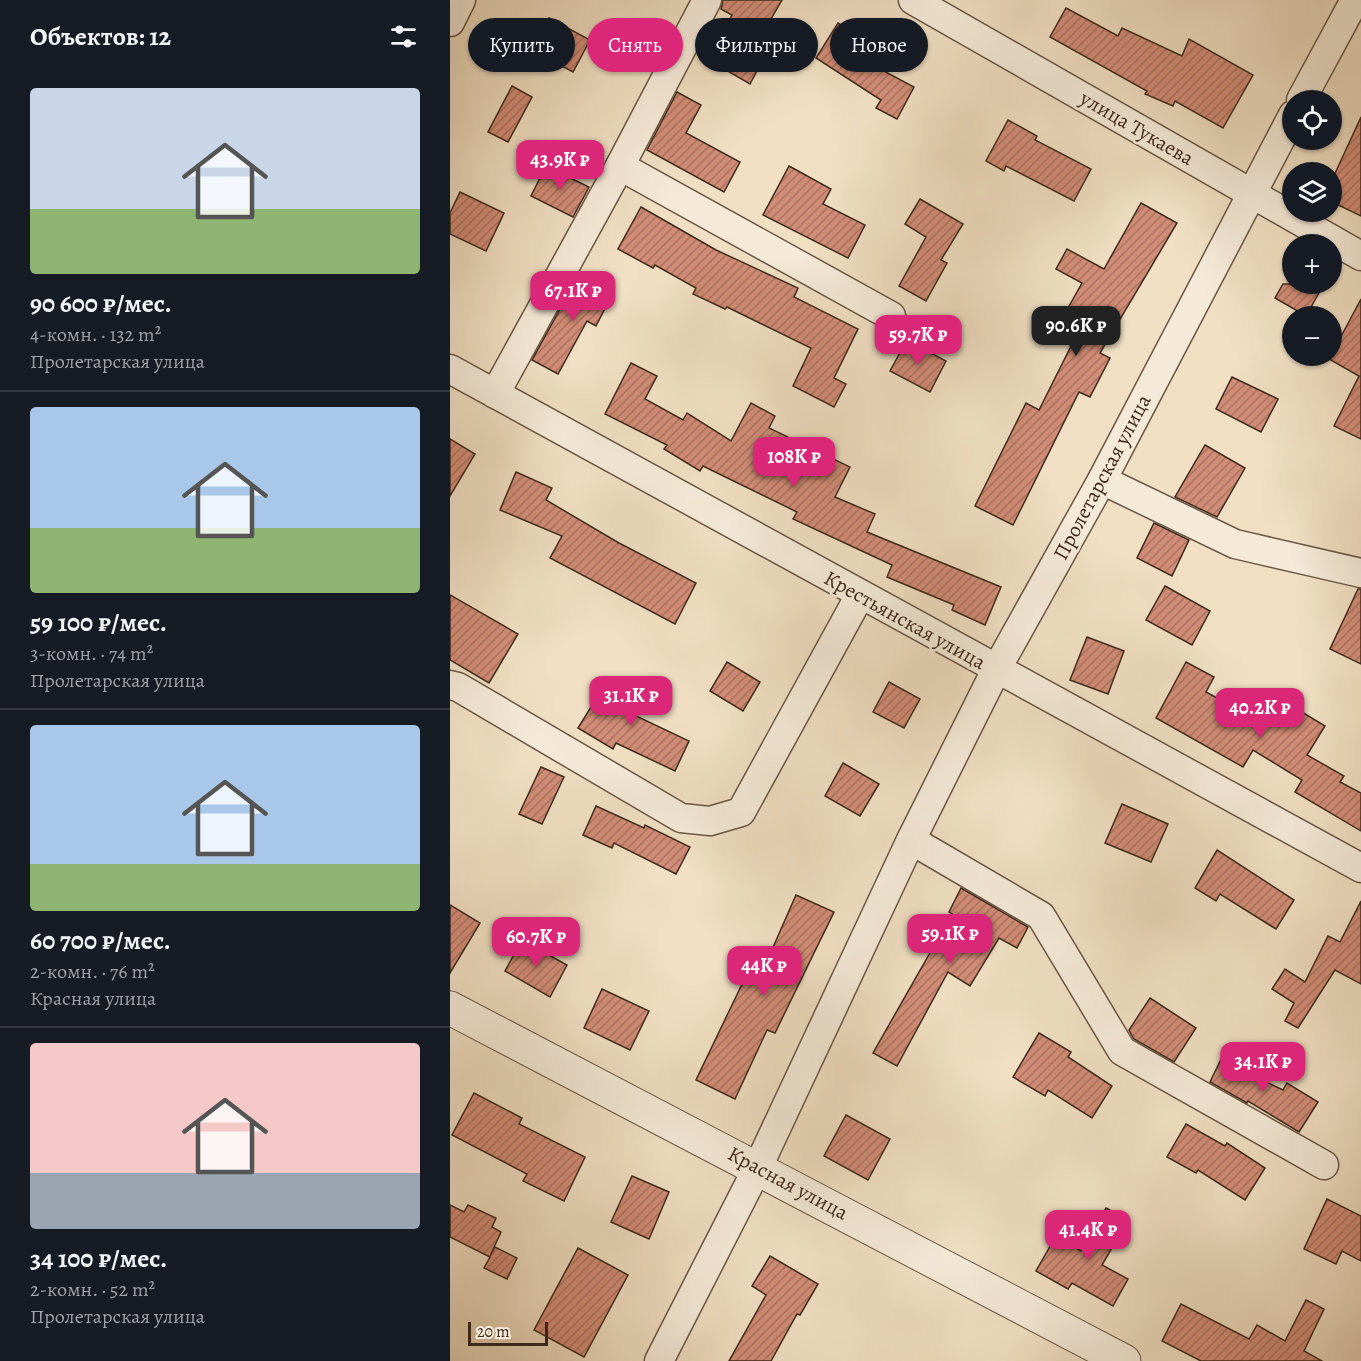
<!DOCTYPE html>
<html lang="ru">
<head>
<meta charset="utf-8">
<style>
	body { margin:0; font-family:Alegreya,serif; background:#20242c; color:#f1f3f6; height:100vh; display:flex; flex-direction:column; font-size:22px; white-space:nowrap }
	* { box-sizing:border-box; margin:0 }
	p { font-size:20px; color:#9ea1a6 }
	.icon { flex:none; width:33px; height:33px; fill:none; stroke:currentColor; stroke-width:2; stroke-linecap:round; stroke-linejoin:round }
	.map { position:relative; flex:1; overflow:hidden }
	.drawer { display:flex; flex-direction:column; background:#171b24; width:450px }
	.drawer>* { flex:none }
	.top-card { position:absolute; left:18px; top:18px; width:570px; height:54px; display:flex; gap:12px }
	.fabs { position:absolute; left:832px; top:90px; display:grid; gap:12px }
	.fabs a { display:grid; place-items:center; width:60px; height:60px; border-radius:50%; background:#171b24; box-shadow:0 2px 4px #0004; font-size:30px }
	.scale { position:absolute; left:18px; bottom:15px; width:80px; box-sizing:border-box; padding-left:6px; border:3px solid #3e2a1b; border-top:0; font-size:16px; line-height:21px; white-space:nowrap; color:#3e2a1b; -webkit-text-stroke:4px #f5ead8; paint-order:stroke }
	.price { position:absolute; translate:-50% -51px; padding:0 14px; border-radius:12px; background:#db2777; color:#fff; font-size:20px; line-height:39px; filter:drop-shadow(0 2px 3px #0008) }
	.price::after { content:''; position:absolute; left:50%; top:36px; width:18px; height:14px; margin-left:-9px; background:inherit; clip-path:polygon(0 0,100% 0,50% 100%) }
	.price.current { background:#222; color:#fff }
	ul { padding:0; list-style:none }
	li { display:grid; align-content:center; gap:12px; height:318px; padding:0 30px }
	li+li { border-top:2px solid #363941 }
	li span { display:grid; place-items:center; height:186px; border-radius:6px; color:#555 }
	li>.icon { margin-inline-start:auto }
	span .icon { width:108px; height:108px; fill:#fffc; stroke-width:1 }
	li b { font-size:26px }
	h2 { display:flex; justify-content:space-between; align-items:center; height:72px; padding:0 30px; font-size:26px }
	.pill { padding:0 21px; border-radius:27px; background:#171b24; box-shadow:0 2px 4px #0004; font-size:21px; line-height:54px }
	.pill.current { background:#db2777; color:#fff }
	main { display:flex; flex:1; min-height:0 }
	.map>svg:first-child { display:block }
	.building { fill:url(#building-hatch); stroke:#3e2a1b; stroke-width:1.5 }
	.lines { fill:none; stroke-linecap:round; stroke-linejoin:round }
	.minor-casing { stroke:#6a5745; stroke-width:31 }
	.tertiary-casing { stroke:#6a5745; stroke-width:35 }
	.minor { stroke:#f5ead8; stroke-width:28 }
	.tertiary { stroke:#f5ead8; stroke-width:33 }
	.labels { text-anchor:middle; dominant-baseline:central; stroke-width:5; stroke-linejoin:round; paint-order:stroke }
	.street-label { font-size:21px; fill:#3e2a1b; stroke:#f5ead8 }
</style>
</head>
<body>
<main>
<section class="drawer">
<h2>Объектов: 12<svg class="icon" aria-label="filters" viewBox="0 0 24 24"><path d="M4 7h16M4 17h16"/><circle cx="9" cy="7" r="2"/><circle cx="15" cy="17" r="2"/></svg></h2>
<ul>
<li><span style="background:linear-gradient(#c9d6e8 65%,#8fb573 0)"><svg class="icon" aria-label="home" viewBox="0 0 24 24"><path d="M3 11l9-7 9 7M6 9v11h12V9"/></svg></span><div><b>90 600 ₽/мес.</b><p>4-комн. · 132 m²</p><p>Пролетарская улица</p></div></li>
<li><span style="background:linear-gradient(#a9c7e8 65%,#8fb573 0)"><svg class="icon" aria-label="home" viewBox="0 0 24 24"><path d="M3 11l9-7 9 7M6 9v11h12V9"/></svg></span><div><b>59 100 ₽/мес.</b><p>3-комн. · 74 m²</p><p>Пролетарская улица</p></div></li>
<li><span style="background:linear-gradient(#a9c7e8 75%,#8fb573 0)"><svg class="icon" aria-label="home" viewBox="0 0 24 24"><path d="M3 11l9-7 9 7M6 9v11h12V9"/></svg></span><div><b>60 700 ₽/мес.</b><p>2-комн. · 76 m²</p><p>Красная улица</p></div></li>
<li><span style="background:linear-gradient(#f6c9c9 70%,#9aa5b1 0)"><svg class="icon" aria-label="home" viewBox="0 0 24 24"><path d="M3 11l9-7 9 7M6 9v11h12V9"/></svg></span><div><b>34 100 ₽/мес.</b><p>2-комн. · 52 m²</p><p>Пролетарская улица</p></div></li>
</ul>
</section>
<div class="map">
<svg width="911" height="1361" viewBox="0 0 911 1361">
	<defs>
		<pattern id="building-hatch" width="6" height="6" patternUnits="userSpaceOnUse" patternTransform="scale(1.5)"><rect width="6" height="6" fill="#d18c77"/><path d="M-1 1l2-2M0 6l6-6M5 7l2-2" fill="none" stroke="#ab7361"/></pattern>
	</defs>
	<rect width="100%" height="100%" fill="#f0dfc3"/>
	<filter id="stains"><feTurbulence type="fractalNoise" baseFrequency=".00333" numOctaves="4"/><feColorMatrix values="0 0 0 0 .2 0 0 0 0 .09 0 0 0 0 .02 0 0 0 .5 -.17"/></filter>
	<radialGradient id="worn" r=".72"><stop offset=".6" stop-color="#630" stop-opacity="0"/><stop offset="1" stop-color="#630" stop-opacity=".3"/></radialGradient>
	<!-- building -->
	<g class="building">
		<path d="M273,0h59l-28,48 12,6 -16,30 -43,-25 25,-44 -11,-6z"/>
		<path d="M616,8l52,28 4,-8 60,28 7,-17 64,36 -30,53 -48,-27 -2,5 -28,-12 2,-3 -97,-54z"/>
		<path d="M99,18l41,22 -17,32 -41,-22z"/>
		<path d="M388,23l36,23 -9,15 49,26 -17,32 -21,-11 5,-8 -65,-42z"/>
		<path d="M62,86l20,11 -24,45 -20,-10z"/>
		<path d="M227,92l24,13 -15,28 54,29 -16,30 -77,-42z"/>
		<path d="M911,117v99l-29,-14v-22z"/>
		<path d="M558,120l29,16 -2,4 56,29 -17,32 -68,-35 -2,5 -18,-10z"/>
		<path d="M96,166l43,21 -16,30 -42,-21z"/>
		<path d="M339,166l42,23 -8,15 42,21 -17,33 -85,-43z"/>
		<path d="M10,192l44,21 -18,38 -36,-17v-21z"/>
		<path d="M470,199l43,25 -22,36 6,3 -21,38 -27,-15 27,-49 -21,-13z"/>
		<path d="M691,203l36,20 -77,130 10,5 -20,39 -11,-5 -66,133 -38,-19 51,-103 13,7 38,-76 -18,-10 23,-41 -26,-14 11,-20 37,20z"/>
		<path d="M191,207l75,43 82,38 -4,9 64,32 -24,49 12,6 -12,23 -41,-21 18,-38 -84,-41 -2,2 -32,-15 3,-6 -41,-23 -2,3 -35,-19z"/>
		<path d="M130,273l34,18 -18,35 -9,-5 -29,53 -26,-14z"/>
		<path d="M833,284h41l-18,32 -31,-18z"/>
		<path d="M911,299v140l-27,-13 25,-50 -30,-17z"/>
		<path d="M457,340l39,21 -16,31 -40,-21z"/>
		<path d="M181,363l26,13 -12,23 38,21 4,-7 44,28 20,-38 24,13 -6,12 81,39 -15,30 40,17 -8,18 134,55 -16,38 -33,-15 2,-5 -67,-28 5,-12 -99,-46 4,-7 -94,-46 -3,5 -36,-22 3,-4 -62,-31z"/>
		<path d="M782,377l46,22 -17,33 -45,-23z"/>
		<path d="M0,439l25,15 -25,42z"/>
		<path d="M755,445l40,23 -28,49 -42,-20z"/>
		<path d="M66,472l36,16 -6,12 73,43 77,40 -21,41 -125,-66 12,-22 -62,-26z"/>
		<path d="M704,523l35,17 -17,36 -35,-18z"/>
		<path d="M715,586l45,25 -18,34 -46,-25z"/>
		<path d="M908,589h3v75l-31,-15z"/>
		<path d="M0,595l68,39 -29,49 -39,-23z"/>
		<path d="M637,637l37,14 -16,43 -38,-14z"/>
		<path d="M277,662l33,20 -17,29 -33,-20z"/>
		<path d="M736,662l28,15 -8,15 47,26 12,-21 6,4 3,-6 51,31 -18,29 37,21 -4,6 21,11v38l-66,-39 7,-12 -49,-30 -10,17 -87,-49z"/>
		<path d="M159,678l34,21 -9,16 55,26 -14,30 -59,-28 -3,6 -35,-21z"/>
		<path d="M439,682l31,17 -16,29 -31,-16z"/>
		<path d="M393,763l36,21 -19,32 -35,-20z"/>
		<path d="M91,767l23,10 -22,47 -23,-10z"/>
		<path d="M672,804l46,20 -17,38 -46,-19z"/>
		<path d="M146,806l48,22 1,-3 45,22 -14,27 -62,-31 -2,5 -29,-13z"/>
		<path d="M767,850l77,50 -18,29 -56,-35 -4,7 -21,-13z"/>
		<path d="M511,888l67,39 -11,21 -18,-10 -29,48 -22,-14 -51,94 -24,-13 79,-139 -3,-2z"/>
		<path d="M346,895l38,17 -59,121 -8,-3 -32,69 -39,-19 60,-125 11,6z"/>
		<path d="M911,901v83l-26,-14 -37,58 -13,-7 9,-18 -22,-14 13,-20 20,13 23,-46 12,6z"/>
		<path d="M0,905l30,18 -30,50z"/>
		<path d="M72,940l45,25 -17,32 -45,-26z"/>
		<path d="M152,989l47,22 -19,39 -46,-22z"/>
		<path d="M700,998l46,30 -22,34 -40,-23 -5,-9z"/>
		<path d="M589,1033l32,19 -3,5 44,29 -20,32 -44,-28 -3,6 -32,-19z"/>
		<path d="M776,1049l18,10 -5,10 44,21 4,-7 31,19 -19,30 -51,-31 -1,2 -37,-21z"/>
		<path d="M24,1093l48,25 -3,6 66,33 -21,44 -41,-20 4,-7 -75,-39z"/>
		<path d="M396,1115l44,24 -22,41 -44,-24z"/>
		<path d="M736,1124l39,22 2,-3 38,25 -20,32 -47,-30 -2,3 -29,-16z"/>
		<path d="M182,1176l37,16 -20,47 -38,-17z"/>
		<path d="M877,1199l34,17v45l-19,-10 -6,13 -32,-15z"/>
		<path d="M0,1205l14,7 4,-7 28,13 -4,9 9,5 -11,24 5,-9 22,11 -10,21 -23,-11 6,-11 -40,-20z"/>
		<path d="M656,1208l22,12 -26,45 26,14 -15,27 -41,-23 -4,6 -32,-18 20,-35 25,15z"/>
		<path d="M128,1248l50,27 -44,82 -50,-27z"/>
		<path d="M320,1256l48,28 -18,31 -3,-1 -26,47h-42l37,-66 -14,-9z"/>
		<path d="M856,1300l18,9 -20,42 18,10h-121l-39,-20 19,-37 68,35 8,-14 28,16z"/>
	</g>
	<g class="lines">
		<defs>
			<g id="minor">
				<path d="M463,0l448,256"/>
				<path d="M0,22l11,-22"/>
				<path d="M851,100l54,-100"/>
				<path d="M170,166l271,150"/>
				<path d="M0,369l911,499"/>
				<path d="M45,394l125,-228 87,-166"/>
				<path d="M652,480l133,64 126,29"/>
				<path d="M0,685l8,2 223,131 29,3 31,-9 119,-217"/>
				<path d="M461,840l130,76 81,135 202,114"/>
				<path d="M209,1361l99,-194 153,-327 85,-170 106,-190 191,-365"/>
			</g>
			<path id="tertiary" d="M0,1008l674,353"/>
		</defs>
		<!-- minor casing -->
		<use href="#minor" class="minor-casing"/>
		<!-- tertiary casing -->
		<use href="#tertiary" class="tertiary-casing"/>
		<!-- minor -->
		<use href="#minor" class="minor"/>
		<!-- tertiary -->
		<use href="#tertiary" class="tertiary"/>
	</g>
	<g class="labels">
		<!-- street labels -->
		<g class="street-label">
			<text transform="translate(687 128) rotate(30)">улица Тукаева</text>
			<text transform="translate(652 477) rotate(-62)">Пролетарская улица</text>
			<text transform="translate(455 620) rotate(29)">Крестьянская улица</text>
			<text transform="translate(338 1183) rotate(28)">Красная улица</text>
		</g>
	</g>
	<rect width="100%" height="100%" filter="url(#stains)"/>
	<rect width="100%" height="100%" fill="url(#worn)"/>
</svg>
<div class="fabs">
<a><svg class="icon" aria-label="locate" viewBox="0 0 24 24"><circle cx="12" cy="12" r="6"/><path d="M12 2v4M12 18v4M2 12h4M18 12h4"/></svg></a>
<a><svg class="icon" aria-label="layers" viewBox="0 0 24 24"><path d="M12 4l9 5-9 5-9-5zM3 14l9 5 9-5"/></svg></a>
<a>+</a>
<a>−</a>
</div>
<div class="scale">20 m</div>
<b class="price" style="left:110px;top:191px">43.9K ₽</b>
<b class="price" style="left:123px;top:322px">67.1K ₽</b>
<b class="price current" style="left:626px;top:357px">90.6K ₽</b>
<b class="price" style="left:468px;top:366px">59.7K ₽</b>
<b class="price" style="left:344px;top:488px">108K ₽</b>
<b class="price" style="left:181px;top:727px">31.1K ₽</b>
<b class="price" style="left:810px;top:739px">40.2K ₽</b>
<b class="price" style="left:500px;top:965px">59.1K ₽</b>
<b class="price" style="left:86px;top:968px">60.7K ₽</b>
<b class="price" style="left:314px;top:997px">44K ₽</b>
<b class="price" style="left:813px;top:1093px">34.1K ₽</b>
<b class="price" style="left:638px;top:1261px">41.4K ₽</b>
<div class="top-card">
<a class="pill">Купить</a>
<a class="pill current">Снять</a>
<a class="pill">Фильтры</a>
<a class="pill">Новое</a>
</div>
</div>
</main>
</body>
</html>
